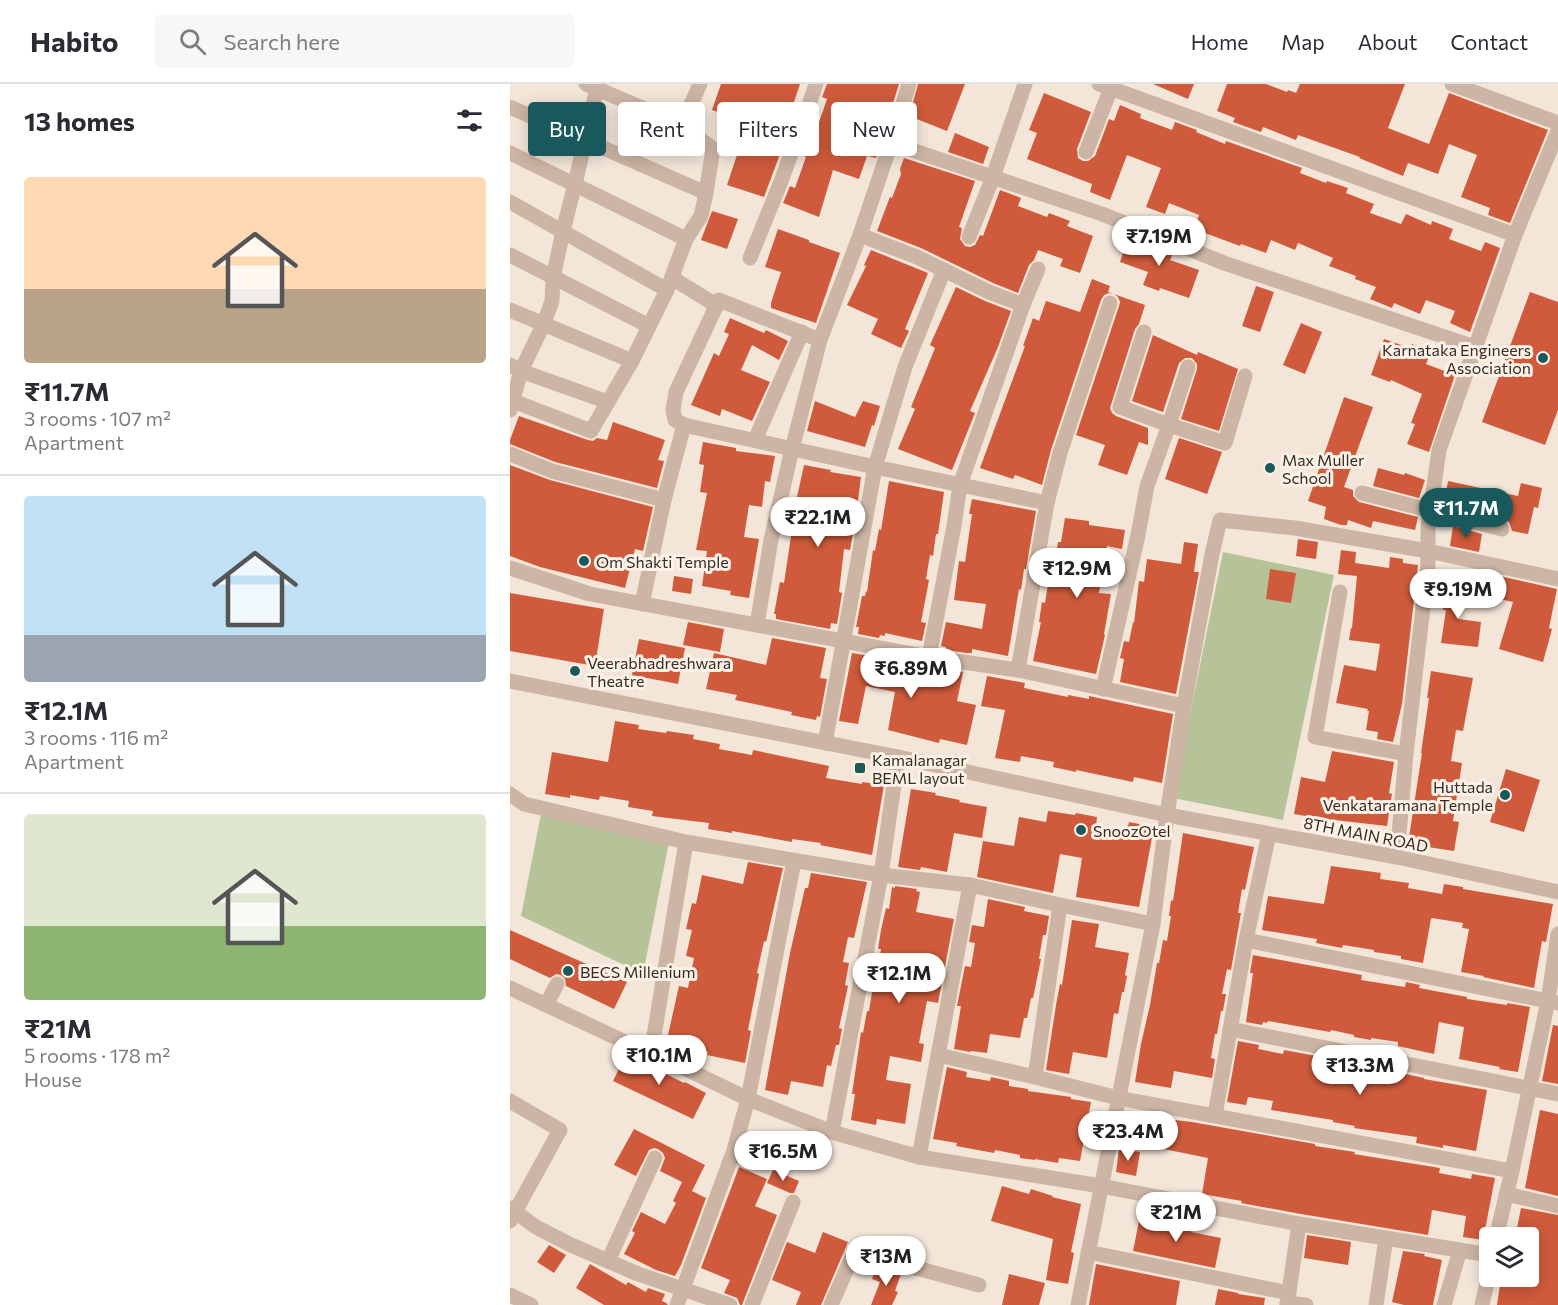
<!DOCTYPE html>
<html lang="en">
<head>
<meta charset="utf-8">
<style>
	body { margin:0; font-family:Commissioner,sans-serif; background:#f7f7f7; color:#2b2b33; height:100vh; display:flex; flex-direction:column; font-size:22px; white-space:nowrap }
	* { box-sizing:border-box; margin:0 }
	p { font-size:20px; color:#7c7c81 }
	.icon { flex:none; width:33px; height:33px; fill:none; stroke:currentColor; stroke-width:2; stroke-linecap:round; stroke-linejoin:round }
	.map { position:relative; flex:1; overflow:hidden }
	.drawer { display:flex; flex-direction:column; background:#fff; width:510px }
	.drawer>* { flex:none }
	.banner { position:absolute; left:18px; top:18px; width:570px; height:54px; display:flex; gap:12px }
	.controls { position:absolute; left:969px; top:1143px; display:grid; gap:12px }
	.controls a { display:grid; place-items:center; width:60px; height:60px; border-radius:6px; background:#fff; box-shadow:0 3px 15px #0003; font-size:30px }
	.price { position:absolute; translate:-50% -51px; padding:0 14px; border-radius:21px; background:#fff; color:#222; font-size:20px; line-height:39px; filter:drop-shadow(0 2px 3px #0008) }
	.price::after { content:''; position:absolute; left:50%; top:36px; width:18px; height:14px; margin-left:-9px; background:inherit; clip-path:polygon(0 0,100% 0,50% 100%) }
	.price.current { background:#19595c; color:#fff }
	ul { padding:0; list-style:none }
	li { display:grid; align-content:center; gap:12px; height:318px; padding:0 24px }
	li+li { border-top:2px solid #e1e1e2 }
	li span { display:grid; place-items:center; height:186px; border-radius:6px; color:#555 }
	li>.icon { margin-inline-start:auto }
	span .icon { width:108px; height:108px; fill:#fffc; stroke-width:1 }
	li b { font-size:26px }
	h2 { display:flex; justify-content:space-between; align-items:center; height:72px; padding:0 24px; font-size:26px }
	.pill { padding:0 21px; border-radius:6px; background:#fff; box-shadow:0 3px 15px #0003; font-size:21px; line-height:54px }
	.pill.current { background:#19595c; color:#fff }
	header { display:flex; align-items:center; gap:36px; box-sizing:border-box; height:84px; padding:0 30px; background:#fff; border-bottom:2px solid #e1e1e2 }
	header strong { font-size:28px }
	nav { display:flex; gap:33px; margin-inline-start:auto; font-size:21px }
	.search { width:420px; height:54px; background:#f7f7f7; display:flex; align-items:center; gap:15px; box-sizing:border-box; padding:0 21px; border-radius:6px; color:#7c7c81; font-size:22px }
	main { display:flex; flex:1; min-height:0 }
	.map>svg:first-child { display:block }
	.green { fill:#b6c398 }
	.building { fill:#cf5b3c }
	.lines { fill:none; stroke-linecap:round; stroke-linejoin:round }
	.minor { stroke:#ccb5a4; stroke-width:15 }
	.poi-dot { fill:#19595c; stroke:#fbf1e6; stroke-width:2 }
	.labels { text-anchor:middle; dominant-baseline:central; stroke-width:6; stroke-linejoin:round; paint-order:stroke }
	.poi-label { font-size:16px; fill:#372b26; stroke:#fbf1e6; text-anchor:start }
	.street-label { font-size:16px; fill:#372b26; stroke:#fbf1e6 }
</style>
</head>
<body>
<header>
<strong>Habito</strong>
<div class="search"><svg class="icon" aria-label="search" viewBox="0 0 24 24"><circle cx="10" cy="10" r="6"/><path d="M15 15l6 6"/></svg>Search here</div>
<nav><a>Home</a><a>Map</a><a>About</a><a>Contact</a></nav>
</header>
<main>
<section class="drawer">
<h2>13 homes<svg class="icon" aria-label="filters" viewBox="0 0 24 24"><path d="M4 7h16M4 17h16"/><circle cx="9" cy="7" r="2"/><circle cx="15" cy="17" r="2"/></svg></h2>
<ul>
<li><span style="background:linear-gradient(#ffd9b3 60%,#b9a48a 0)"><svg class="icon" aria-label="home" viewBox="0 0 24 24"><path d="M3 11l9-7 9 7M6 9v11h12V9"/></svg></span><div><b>₹11.7M</b><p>3 rooms · 107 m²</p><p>Apartment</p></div></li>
<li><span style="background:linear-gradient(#bfe0f5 75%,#9aa5b1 0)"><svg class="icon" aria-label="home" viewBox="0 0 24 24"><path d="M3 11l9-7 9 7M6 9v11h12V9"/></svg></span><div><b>₹12.1M</b><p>3 rooms · 116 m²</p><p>Apartment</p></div></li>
<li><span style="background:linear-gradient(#dfe7d0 60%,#8fb573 0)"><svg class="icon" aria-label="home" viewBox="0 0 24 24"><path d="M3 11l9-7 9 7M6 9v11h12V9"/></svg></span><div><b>₹21M</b><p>5 rooms · 178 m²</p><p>House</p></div></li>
</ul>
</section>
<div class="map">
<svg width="1048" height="1221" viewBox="0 0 1048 1221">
	<rect width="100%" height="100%" fill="#f3e6d9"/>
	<!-- green -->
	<g class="green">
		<path d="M713,468l111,23 -51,245 -110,-22z"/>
		<path d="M31,730l128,28 -26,132 -122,-58z"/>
	</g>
	<!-- building -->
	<g class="building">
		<path d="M211,0h79l-6,18h2l-10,28h3l-25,67 -37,-12 21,-63 -36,-12z"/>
		<path d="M317,0h72l-23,74 -9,-2 -8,23 -26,-9 -14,47 -36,-14 7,-17 5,2 11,-31 -5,-2 6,-17 6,2 14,-41 -5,-2z"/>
		<path d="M408,0h47l-18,47 -38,-15z"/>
		<path d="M643,0h41l-6,15z"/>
		<path d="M717,0h39l21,8 1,-2 8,3 4,-9h105l-17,44 41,16 20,-51 99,37 -38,93 -22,-8 2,-7 -29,-11 16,-42 -28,-11 -11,30 -30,-11 -5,13 -44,-18 1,-1 -62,-22 -2,5 -33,-13 -2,5 -28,-10 2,-4 -18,-7z"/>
		<path d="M534,9l47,19 -14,37 1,9 5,3h5l7,-5 14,-37 5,2 6,-16 21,9 -1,4 32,12 3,-8 22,8 -1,2 29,12 1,-3 76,27 -2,5 26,10 1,-2 21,7 -2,5 28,11 -4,9 31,11 5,-10 25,11 1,-4 21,8 -4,10 32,12 4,-9 15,6 -30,84 -20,-9 5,-12 -29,-11 -6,14 -26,-11 -2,5 -22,-9 6,-12 -21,-8 1,-3 -27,-10 4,-8 -35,-15 -3,7 -24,-10 -5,13 -25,-9 -1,2 -46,-17 5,-14 -30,-12 -4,11 -19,-7 15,-39 -34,-13 -17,45 -20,-8 2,-8 -65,-25 10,-26 -8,-3z"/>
		<path d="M445,49l34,14 -6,17 -35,-12z"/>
		<path d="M394,74l71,23 -16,46 3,1 -2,11 5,7 5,1 5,-2 5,-10 3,1 17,-46 21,8 -3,8 29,11 2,-4 21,8 -3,5 26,10 -13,37 -20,-7 3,-7 -25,-9 -4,10 -5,5 -11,28 -25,-10 -72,-35 -44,-17 13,-34 2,1 9,-24 -1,-5z"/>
		<path d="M202,127l26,8 -11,30 -26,-9z"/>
		<path d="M268,145l31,11v2l31,11 -24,70 -45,-15v-5l10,-31 -16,-5z"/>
		<path d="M619,151l44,18 -3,7 29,10 -10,28 -29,-10 -1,3 -16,-6 5,-13 -28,-10z"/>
		<path d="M361,166l57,23 -23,56 4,2 -8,17 -30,-14 7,-15 -31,-14 19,-39 -2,-1z"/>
		<path d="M582,195l18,7 -2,6 37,13 -6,19 -4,5 -25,79 2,5 4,3 32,12v17l-9,-3 -12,33 -29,-10 7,-20 -29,-10 43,-129 1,-4 -2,-5 -4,-3 -5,-1 -5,2 -3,5 -50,150 -9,35 -27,-10 -2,4 -33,-11 45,-122h-2l10,-28 6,3 7,-20 34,11z"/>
		<path d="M746,202l18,6 -14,40 -18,-6z"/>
		<path d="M446,203l29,14 26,10 -13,36 -28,64 5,2 -23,57 -54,-21 17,-40 -4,-2 24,-59 -5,-3z"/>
		<path d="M1020,208l28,10v108l-13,35 -63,-23z"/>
		<path d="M220,234l34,15 2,-3 22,11 -9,19 -27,-15 -11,25 29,12 -18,39 -30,-12 -2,7 -29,-11 23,-52 5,3 10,-22 -5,-2z"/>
		<path d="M791,239l21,9 -17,42 -22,-9z"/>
		<path d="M643,251l44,20 1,-3 40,17 -19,62 -38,-12 16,-50v-5l-5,-6h-7l-6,5 -16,49 -31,-11z"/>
		<path d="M874,255l26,9 2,-4 19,8 -5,12 29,11 -26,77 -22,-8 8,-20 -4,-1 11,-29 -31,-14 -1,2 -19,-7z"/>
		<path d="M834,313l29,10 -29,80 9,3v6l6,6 59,15 -3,13 -42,-9 -2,7 -23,-8 -1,5h-6l-17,-6 2,-12 -18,-6z"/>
		<path d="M305,317l40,16 8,-16 17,5 -6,20 -2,-1 -7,22 -58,-16z"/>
		<path d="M9,332l69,24 5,1 4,-3 10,2 6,-18 52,18 -7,20 6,1 -7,27 -102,-26 -45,-18v-4z"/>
		<path d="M669,354l43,14 -15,42 -42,-15z"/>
		<path d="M193,358l33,6v3l39,5 -5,26 -5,-1 -3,26 -13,-2 -5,32 15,2 -10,59 -19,-3 1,-4 -29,-5 5,-35 -11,-1 11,-57 -7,-1 4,-27 -5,-1z"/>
		<path d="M0,381l40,15 103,27 -10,44 -8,-2 -10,39 -85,-21 -30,-11z"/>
		<path d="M294,381l27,5 -1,2 31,5 -4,31 -6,-1 -4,25 6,1 -3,17 -6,-1 -5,43 3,1 -5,31 -6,-1 -1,6 -54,-10v-5h-2l6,-32 4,1 9,-60h2l4,-26h-2z"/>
		<path d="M868,384l26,7 1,-2 20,7 -6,18 -46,-12z"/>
		<path d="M379,397l55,11 -6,42h-2l-3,22 -3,-1 -4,24 3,1 -8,42 5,1 -4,18 -37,-8v3l-5,-1 -1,3 -21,-4 1,-7h-3l6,-31h3l1,-5 1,1 6,-42 2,1 4,-22 2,1z"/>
		<path d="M938,397l70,15 3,-13 21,5 -4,20 -4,-1 -6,27 -16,-3 -3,-9 -5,-2 -60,-16z"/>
		<path d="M462,415l64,12 -10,58h-2l-3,21 -2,-1 -11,67 -36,-7v4h-5l-22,-3 1,-3 -5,-1 5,-24 36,7 4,-25 -32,-4 5,-39 6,1 7,-48h-3z"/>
		<path d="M555,434l24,3v4l36,5 -3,19 -15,-3 -4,22 -4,25 12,1 -7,40 1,1 -9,39 -63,-13 8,-39h-2l3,-20 3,1 3,-19 3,1 7,-43h3z"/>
		<path d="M943,442l29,8 -3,18 -29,-6z"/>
		<path d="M788,455l20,3 -2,17 -20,-3z"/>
		<path d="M674,458l14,2 -4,28h5l-23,122 -56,-12 4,-23 -4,-1 4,-17 5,1 4,-20 1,1 5,-42 5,1 3,-23 34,5z"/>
		<path d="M831,466l15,2 -1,11 34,5 1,-11 13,2v4l15,2 -16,139 -9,38 -16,-3 1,-7 -12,-2 3,-19h-2l1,-2 -32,-6 8,-38 32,6 4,-27 -31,-4 2,-12h1l5,-52 -19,-2z"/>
		<path d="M760,485l26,4 -5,30 -25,-4z"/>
		<path d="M985,491l62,14 -8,39 3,1 -9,33 -44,-13 14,-47 -23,-5z"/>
		<path d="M164,492l19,3 -2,15 -19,-3z"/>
		<path d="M936,497l17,2 -4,36 22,3 -3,25 -37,-4 5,-33h-3z"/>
		<path d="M0,509l94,16 -9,57 -85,-15z"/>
		<path d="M178,538l36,7 -4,23 -37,-7z"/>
		<path d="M262,554l54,10 -6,30 7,1 -7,38 -3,-1 -1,4 -25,-5 1,-3 -57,-12 2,-5 -31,-6 8,-36 52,12z"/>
		<path d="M129,555l46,9 -7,36 -46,-9z"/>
		<path d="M342,569l24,4 -1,2 25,5 1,-2 40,9v-2l22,3 -6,29 19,4 -9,40 -27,-6 -1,4 -51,-13 7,-38 -29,-6 -8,38 -19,-3z"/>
		<path d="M921,587l42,7 -10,53 -7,-1 -5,31 11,2 -9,58 6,1 -5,29 -46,-7 14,-91h-1l8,-55h-2z"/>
		<path d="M477,592l38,7 -1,5 44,9v-2l21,4v-3l84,18 -11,69 -28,-6 -1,5 -57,-12v2l-23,-5 1,-5 -33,-6 -1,6 -25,-4 10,-48 -24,-4z"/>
		<path d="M105,637l24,4 -1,4 28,4 1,-2 27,4 -1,4 27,5 -1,5 33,6 1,-5 76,16 -3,12 36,6v-2l22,3 -12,70 -52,-10 1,-2 -29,-4v3l-60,-11v2l-24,-4 1,-6 -57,-7 1,-5 -25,-4 1,-6 -29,-5 -1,4 -29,-5v3l-25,-4 7,-42 56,10z"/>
		<path d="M822,667l62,11 -5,31 3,1 -5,32 -70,-8 -23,-4 7,-37 24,5z"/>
		<path d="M996,685l34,11 -16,52 -34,-10z"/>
		<path d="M401,705l25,4 -1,2 25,5 -1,2 28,5 -5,31 -28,-5 -7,39 -26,-5 -1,3 -22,-3z"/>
		<path d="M538,727l27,4 1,-2 21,4 -1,9 31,5 2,-9 25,5 -15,80 -63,-10 6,-39 -22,-4 -7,39 -76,-16 6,-36 31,5 5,-29 27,5z"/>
		<path d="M673,749l71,14 -9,43 -3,-1 -4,24h3l-10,57 -4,-1 -5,25h4l-3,17h-2l-4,23h-2l-4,24 4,1 -3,19 -38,-7 -3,17 -36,-6 6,-38 9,-39 7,-42h2l4,-23 4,1 4,-25h-2l2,-16 2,1z"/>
		<path d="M238,778l35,6 -17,74 -2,-1 -7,32 2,1 -11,56 3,1 -6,32 -38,-8 1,-3 -42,-8 13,-58 9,2 6,-30 -8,-2 6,-26 -6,-1 6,-26 4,1 6,-29 41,9z"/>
		<path d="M821,782l50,7 -1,6 29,4 -1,5 34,6 2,-10 19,3v2l90,15 -7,38 -4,-1 -8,47 -51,-11 1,-1 -23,-4 8,-43 -7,-1 1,-5 -31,-5 -1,1 -8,44 -22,-4v-3l-27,-4v-2l-31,-5 -1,3 -26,-5 1,-4 -55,-9 6,-34 56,8z"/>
		<path d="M301,789l56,9 -13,56 -6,-1 -5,25 6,1 -4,22 3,1 -9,42 3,1 -3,16h-3l-5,21 -4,-1 -4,22 -32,-6 -3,14 -23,-5 25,-137 15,-65h3z"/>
		<path d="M385,802l22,3 -1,2 4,1 -4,20 38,7 -16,84 -11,-2 -8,42 5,1 -3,18 -31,-6 -4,24 25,4 -6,40 -28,-5 -1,6 -25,-5 4,-26h-3l9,-62 2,1 4,-22h2l6,-37h2l4,-25h-3l3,-19 5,-22 3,1 3,-22 3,1z"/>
		<path d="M478,815l37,8 -1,4 25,5 -3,19h-3l-4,24h2l-8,39h-2l-4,20h-3l-4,20 -30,-4 -3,19 -16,-2 -1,1 -16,-3 7,-43h-4l8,-40 6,1 4,-24 -6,-1 3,-17 12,2z"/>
		<path d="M562,836l27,4 -4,23 34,6 -4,22 2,1 -3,16h-2l-4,22 -4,-1 -7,45 -34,-6 -4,22 -23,-4 10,-65 4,-21 2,1z"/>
		<path d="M0,846l117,52 -13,27 -48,-23 -1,-7 -4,-4 -5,-1 -6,4 -40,-19z"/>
		<path d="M743,871l109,20 -1,5 44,7 1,-5 14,3 -1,3 48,9v2l40,6v-2l23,4 -12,65 -19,-3 1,-2 -41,-8 5,-32 -25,-5 -5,32 -36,-8v-4l-27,-4v2l-17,-3v-2l-23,-5 -1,2 -62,-11 -1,2 -4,-1 -1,3 -16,-3 7,-49h-3z"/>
		<path d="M1043,941l5,1v58l-16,-3z"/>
		<path d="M728,957l21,4 -1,4 25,5 1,-4 38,7v3l64,10 38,8v1l63,11 -11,61 -33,-6v3l-27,-5 1,-6 -63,-9 1,-2 -22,-4v-2l-62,-10 2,-9 -25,-4 -2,8 -19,-3z"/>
		<path d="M117,969l26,13 -1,1 32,16 1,-1 21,11 -13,26 -80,-38z"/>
		<path d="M437,983l20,5 -1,5 24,4 1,-4 18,4v5l19,3v2l43,6v2l20,3 -11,59 -21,-3 -1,5 -23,-4v1l-15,-2v-3l-25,-5 -1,3 -38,-7 1,-3 -24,-4z"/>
		<path d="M1030,1026l18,4v82l-33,-8z"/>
		<path d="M640,1030l17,3v2l25,3 123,22v2l40,6 -1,2 86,14 -1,5 32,6 1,-5 23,4 -12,62 -20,-3 3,-21 -34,-6 -4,25 -127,-21 -60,-11 1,-2 -40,-7 6,-36 -64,-13z"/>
		<path d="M124,1045l71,36 -13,26 14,7 -25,67 -6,11 -19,-6 -32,-16 11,-21 -3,-2 9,-19 24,12 11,-21 -3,-2 9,-19 -22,-11 5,-13 -2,-5 -5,-4 -4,-1 -5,2 -13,26 -22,-11z"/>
		<path d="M609,1065l21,3 -4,24 -20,-4z"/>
		<path d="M229,1083l28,12 -12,27 22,9 -35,90h-2l-3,-7 -13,-5 6,-13 -29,-12z"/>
		<path d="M263,1086l26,11 -5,12h-4l-23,-10z"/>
		<path d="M492,1102l27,8 2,-5 22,7 -1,1 29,7 -10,48 3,1 -6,31 -22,-4 7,-41 -62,-18z"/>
		<path d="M1011,1124l37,7v90h-61l3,-20 3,1 2,-10h23v-38h-13z"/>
		<path d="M630,1132l24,4 -1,5 28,5v2l30,6 -6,30 -82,-17z"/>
		<path d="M313,1148l25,10 -27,63h-25l5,-13 -29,-12 15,-38 28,11z"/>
		<path d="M797,1151l44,7 -3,23 -44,-7z"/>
		<path d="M39,1161l17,10 -12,18 -17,-11z"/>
		<path d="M893,1167l22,3 -1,2 18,4 -9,45h-29l-12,-3z"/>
		<path d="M80,1180l36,21 2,-3 18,10 2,-4 17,6 -3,7 6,3 -1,1h-63l-28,-17z"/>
		<path d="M586,1180l84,17 -4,24h-87z"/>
		<path d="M366,1183l25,7 -6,17 3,1 -6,13h-21l9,-23 -8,-3z"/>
		<path d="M499,1190l36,9 -6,22h-37z"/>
		<path d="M708,1205l20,4v1l27,4 -1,7h-49z"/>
	</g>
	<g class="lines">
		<!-- minor -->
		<g class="minor">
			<path d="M589,0l416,151"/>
			<path d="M942,0l106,39"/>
			<path d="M0,23l196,86"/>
			<path d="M172,41l18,-41"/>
			<path d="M381,59l211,71 122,49 251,84"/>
			<path d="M576,68l25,-64"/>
			<path d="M0,69l176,86"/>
			<path d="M0,118l157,88"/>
			<path d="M350,151l57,22 72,35 34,13 -63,180 -6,41 -25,131"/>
			<path d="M459,153l24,-60 32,-93"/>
			<path d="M0,171l139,71"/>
			<path d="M240,174l30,-74 30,-82 6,-18"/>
			<path d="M162,194l44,27"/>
			<path d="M513,221l15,-36"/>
			<path d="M0,226l122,51"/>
			<path d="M310,256l-101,-40 -43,92 -3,18 2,10 9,5 191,42 172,36"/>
			<path d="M0,281l11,6 87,31"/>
			<path d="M678,283l-19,58 56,18 20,-67"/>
			<path d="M3,317l78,30 41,-70 35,-71 19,-51 15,-23 5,-23 7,-44 -31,-24 -96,-41"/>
			<path d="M0,326l11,-39 23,-48 8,-22 1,-23 10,-47 12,-47 23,-100"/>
			<path d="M245,356l47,-108"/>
			<path d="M0,370l42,17 112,29"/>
			<path d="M852,409l140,36"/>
			<path d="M0,484l80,26 339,63 89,13 166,36"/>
			<path d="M830,508l-25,145 91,17"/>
			<path d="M132,520l22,-104 20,-75"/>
			<path d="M247,541l14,-85 21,-91 28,-109 40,-105 31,-92 18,-59"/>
			<path d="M508,586l29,-167 13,-50 50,-150"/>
			<path d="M0,597l388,76 269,58 230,42 161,35"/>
			<path d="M593,605l35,-154 9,-49 22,-61 -49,-18 24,-75"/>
			<path d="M315,659l50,-276 30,-100 39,-97"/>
			<path d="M0,710l14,10 162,38 195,33 89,10 90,20 93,19"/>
			<path d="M887,773l9,-103 22,-190v-36l11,-78 76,-215 43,-104"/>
			<path d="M736,856l312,63"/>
			<path d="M0,904l141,66 25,10 72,35 84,33 87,25 182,29 198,38 191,31"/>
			<path d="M36,921l11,-21"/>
			<path d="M720,945l328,65"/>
			<path d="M141,970l35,-212"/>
			<path d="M428,971l97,22 83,21 394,73"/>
			<path d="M525,993l25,-172"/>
			<path d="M0,1017l50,29 -50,91"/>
			<path d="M705,1031l31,-175 23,-106"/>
			<path d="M322,1048l49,-257 17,-118"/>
			<path d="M409,1073l51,-272"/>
			<path d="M996,1110l52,12"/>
			<path d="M0,1124l26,19 35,18 67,29 92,31"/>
			<path d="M986,1154l16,-67 36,-170 10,-67"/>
			<path d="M578,1168l201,41"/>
			<path d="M98,1177l47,-103"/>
			<path d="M0,1211l21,10"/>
			<path d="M777,1219l19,2"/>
			<path d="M167,1221l57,-155 14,-51 46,-238"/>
			<path d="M242,1221l41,-103"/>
			<path d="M321,1221l22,-50 12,-1 114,31"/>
			<path d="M568,1221l75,-381 14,-109 17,-109 28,-152 8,-34 75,8 133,23 130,28"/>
			<path d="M777,1221l12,-81"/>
			<path d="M866,1221l10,-67"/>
			<path d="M934,1221l16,-55"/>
			<path d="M972,1221l8,-36"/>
		</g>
	</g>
	<!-- markers -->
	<g class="poi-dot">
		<circle cx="1033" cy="274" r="6"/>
		<circle cx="760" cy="384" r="6"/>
		<circle cx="74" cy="477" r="6"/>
		<circle cx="65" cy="587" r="6"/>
		<rect x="344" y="678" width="12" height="12" rx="3"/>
		<circle cx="995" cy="711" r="6"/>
		<circle cx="571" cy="746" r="6"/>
		<circle cx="58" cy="887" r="6"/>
	</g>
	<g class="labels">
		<!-- poi labels -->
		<g class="poi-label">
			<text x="1021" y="265" text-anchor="end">Karnataka Engineers<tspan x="1021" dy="18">Association</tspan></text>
			<text x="772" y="375">Max Muller<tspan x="772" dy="18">School</tspan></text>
			<text x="86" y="477">Om Shakti Temple</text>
			<text x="77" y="578">Veerabhadreshwara<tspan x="77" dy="18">Theatre</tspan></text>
			<text x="362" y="675">Kamalanagar<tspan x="362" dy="18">BEML layout</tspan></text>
			<text x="983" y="702" text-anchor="end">Huttada<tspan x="983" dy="18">Venkataramana Temple</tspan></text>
			<text x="583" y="746">SnoozOtel</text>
			<text x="70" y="887">BECS Millenium</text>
		</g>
		<!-- street labels -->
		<g class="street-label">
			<text transform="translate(856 750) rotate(11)">8TH MAIN ROAD</text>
		</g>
	</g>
</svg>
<div class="controls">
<a><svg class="icon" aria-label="layers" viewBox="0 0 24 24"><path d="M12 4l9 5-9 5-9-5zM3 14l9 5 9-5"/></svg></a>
</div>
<b class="price" style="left:649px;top:183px">₹7.19M</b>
<b class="price current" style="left:956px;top:455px">₹11.7M</b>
<b class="price" style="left:308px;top:464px">₹22.1M</b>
<b class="price" style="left:567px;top:515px">₹12.9M</b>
<b class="price" style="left:948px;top:536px">₹9.19M</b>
<b class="price" style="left:401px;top:615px">₹6.89M</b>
<b class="price" style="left:389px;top:920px">₹12.1M</b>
<b class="price" style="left:149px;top:1002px">₹10.1M</b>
<b class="price" style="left:850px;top:1012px">₹13.3M</b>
<b class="price" style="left:618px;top:1078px">₹23.4M</b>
<b class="price" style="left:273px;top:1098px">₹16.5M</b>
<b class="price" style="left:666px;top:1159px">₹21M</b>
<b class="price" style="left:376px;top:1203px">₹13M</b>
<div class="banner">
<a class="pill current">Buy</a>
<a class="pill">Rent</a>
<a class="pill">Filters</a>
<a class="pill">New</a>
</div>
</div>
</main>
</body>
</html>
